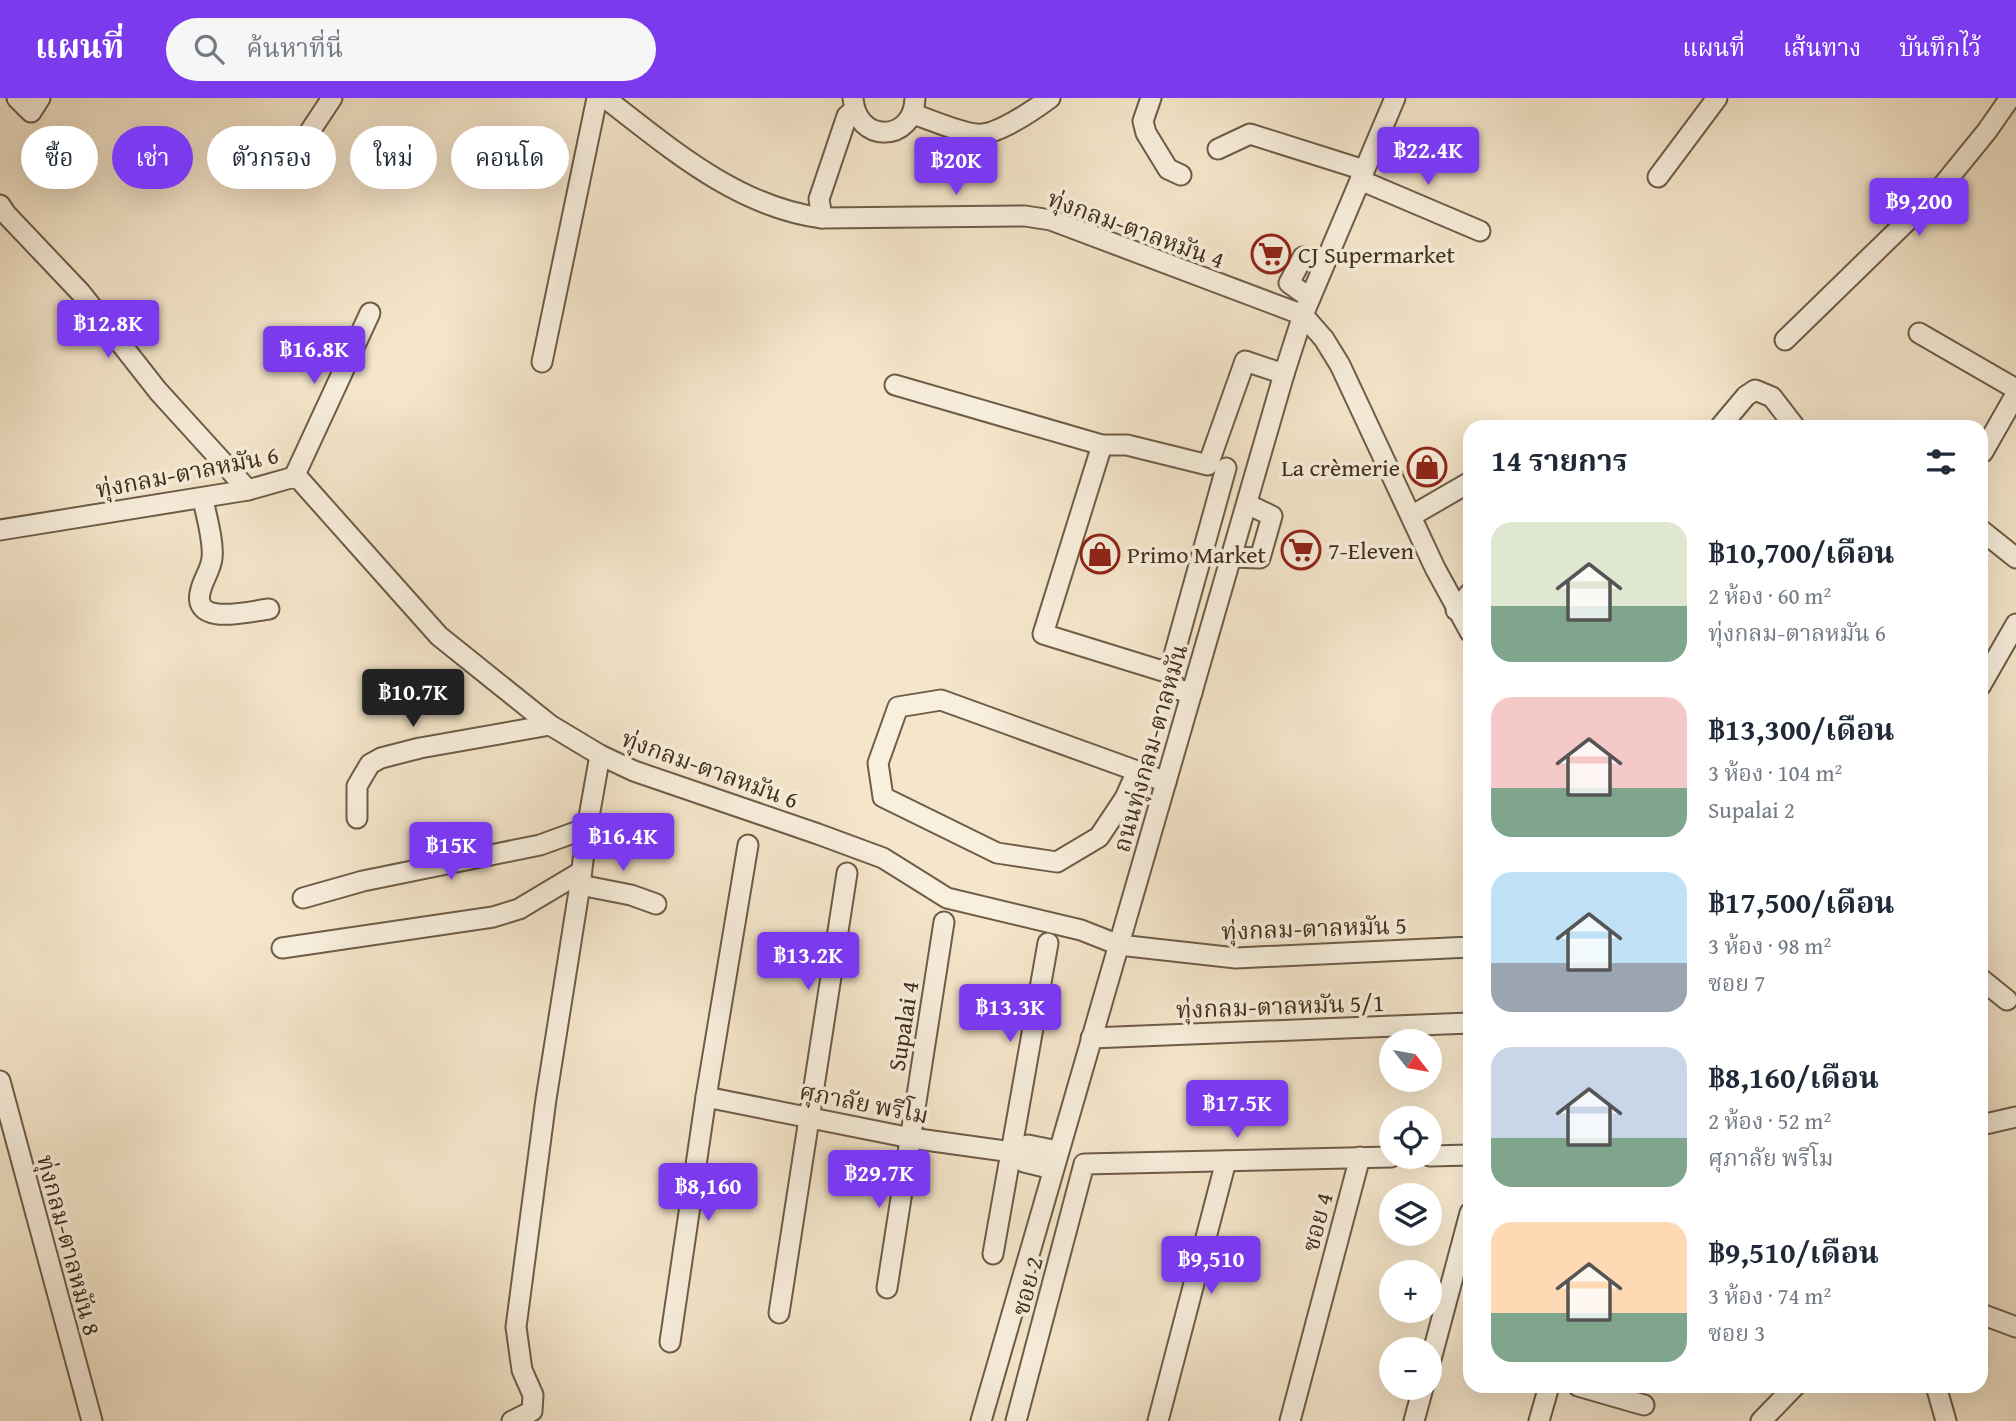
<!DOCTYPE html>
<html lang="th">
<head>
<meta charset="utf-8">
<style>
	body { margin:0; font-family:"Gentium Book Plus","Noto Serif Thai",serif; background:#f6f6f7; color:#1f2937; height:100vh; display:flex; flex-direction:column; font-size:26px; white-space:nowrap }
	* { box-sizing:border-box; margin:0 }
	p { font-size:23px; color:#747a83 }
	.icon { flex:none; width:38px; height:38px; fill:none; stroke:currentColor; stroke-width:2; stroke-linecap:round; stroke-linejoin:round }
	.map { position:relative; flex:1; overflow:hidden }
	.sheet { position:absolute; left:1463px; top:322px; width:525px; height:973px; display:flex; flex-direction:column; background:#fff; border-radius:21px; box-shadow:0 7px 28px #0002 }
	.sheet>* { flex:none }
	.guide { position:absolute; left:21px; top:28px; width:665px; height:63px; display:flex; gap:14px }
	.needle { width:46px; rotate:121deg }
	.tools { position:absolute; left:1379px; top:931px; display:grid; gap:14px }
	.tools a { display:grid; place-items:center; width:63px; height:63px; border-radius:50%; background:#fff; box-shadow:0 7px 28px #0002; font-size:35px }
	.price { position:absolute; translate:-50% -60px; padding:0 16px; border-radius:7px; background:#7c3aed; color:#fff; font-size:23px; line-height:46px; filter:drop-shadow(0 2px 4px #0008) }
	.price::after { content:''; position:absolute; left:50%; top:42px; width:21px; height:16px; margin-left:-10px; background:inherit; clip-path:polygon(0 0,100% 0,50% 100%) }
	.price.active { background:#222; color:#fff }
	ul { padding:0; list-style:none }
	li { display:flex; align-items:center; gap:21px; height:175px; padding:0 28px }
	li span { display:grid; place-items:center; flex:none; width:196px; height:140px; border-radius:21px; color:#555 }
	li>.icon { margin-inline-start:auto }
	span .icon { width:84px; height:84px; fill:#fffc; stroke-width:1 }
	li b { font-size:30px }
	h2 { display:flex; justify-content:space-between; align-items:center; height:84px; padding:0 28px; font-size:30px }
	.chip { padding:0 24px; border-radius:32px; background:#fff; box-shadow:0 7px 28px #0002; font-size:24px; line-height:63px }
	.chip.active { background:#7c3aed; color:#fff }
	header { display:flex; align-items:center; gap:42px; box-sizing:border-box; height:98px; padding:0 35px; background:#7c3aed; color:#fff }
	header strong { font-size:33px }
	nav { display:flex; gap:38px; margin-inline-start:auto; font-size:24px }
	.search { width:490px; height:63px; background:#f6f6f7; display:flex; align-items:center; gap:18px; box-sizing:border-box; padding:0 24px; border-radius:38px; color:#747a83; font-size:26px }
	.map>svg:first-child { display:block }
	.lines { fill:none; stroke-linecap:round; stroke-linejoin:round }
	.minor-casing { stroke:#6e5c47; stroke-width:23 }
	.minor { stroke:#f8efdd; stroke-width:19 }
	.labels { text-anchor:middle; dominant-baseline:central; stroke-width:7; stroke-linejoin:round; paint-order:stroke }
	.street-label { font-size:24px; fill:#412e1b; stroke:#f8efdd }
	.poi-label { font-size:24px; fill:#412e1b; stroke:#f8efdd; text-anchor:start }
</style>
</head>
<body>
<header>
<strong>แผนที่</strong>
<div class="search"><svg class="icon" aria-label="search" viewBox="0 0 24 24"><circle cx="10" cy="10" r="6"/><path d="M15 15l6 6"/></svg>ค้นหาที่นี่</div>
<nav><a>แผนที่</a><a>เส้นทาง</a><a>บันทึกไว้</a></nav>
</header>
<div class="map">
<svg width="2016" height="1323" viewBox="0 0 2016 1323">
	<rect width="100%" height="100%" fill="#f5e6cb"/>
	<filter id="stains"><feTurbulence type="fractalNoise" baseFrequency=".00286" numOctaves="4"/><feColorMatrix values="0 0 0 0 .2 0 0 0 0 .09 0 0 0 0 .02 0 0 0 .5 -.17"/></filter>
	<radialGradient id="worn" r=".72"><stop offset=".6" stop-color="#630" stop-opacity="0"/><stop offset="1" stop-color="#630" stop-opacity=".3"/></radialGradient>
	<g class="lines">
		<defs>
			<g id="minor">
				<path d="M17,0l14,14 9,-14"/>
				<path d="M605,0c65,50 132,109 217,120l203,-2 26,4 252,95 21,24 16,26 95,203 35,64"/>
				<path d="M853,0c3,46 61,45 62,0"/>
				<path d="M1151,0l-8,23 3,12 22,36 13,6"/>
				<path d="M913,16c19,6 44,18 63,20 19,3 59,-25 74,-36"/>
				<path d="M1218,51l32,-15 114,36"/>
				<path d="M295,56l37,-56"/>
				<path d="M1658,79l59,-79"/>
				<path d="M1360,82l120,51"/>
				<path d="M0,107l6,9 75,79 77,98 90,99"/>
				<path d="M822,120l-3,-19 28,-83 7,-6"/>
				<path d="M1310,200l-21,-15 14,-26 22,5"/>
				<path d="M1919,235l97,56"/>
				<path d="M1785,242l154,-150 48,-59 23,-33"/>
				<path d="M542,264l55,-264"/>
				<path d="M895,287l207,60"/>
				<path d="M1720,329l26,-31 9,-6 17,7 23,30"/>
				<path d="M1983,354l33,-58"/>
				<path d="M294,379l76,-164"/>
				<path d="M203,401c3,16 11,43 9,59 -1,11 -8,20 -11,31 -12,39 50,22 68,20"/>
				<path d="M1413,417l57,-33"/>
				<path d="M0,432l248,-40 46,-13 6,3 139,156 111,89 50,30 34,16 184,63 65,24 64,40 134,32 38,15 117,13 234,-11"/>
				<path d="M1981,432l35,28"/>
				<path d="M1231,459l29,1 12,-42 -25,-12"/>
				<path d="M1456,512l14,-17"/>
				<path d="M1169,575l57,-205"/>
				<path d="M1981,587l35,-61"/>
				<path d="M1192,595l-16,-4 -7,-16 -126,-39 59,-189h25l81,20 37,-104 39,13"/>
				<path d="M1137,673l-12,27 -26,39 -42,25 -60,-9 -114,-56 -5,-34 20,-56 43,-7 196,71 29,11"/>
				<path d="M357,720v-32l13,-22 11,-6 39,-10 130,-23"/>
				<path d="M580,787l51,10 25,9"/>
				<path d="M303,800l60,-17 177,-36 47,-17"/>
				<path d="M282,850l211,-31 26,-8 62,-37"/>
				<path d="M1981,881l26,21"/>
				<path d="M1091,940l379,-15"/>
				<path d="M0,983l92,340"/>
				<path d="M706,999l205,41 101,14 16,-7 30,6"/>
				<path d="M1981,1027l35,-8"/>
				<path d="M1012,1054l12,10 29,7"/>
				<path d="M1430,1058l40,-1"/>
				<path d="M993,1156l55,-311"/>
				<path d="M887,1190l57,-366"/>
				<path d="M779,1215l68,-440"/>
				<path d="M1981,1216l35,13"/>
				<path d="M670,1244l36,-245 42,-252"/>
				<path d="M1430,1265l40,-150"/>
				<path d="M1578,1288l66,19"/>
				<path d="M1936,1288l10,35"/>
				<path d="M512,1323l20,-10 1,-16 -11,-25 -6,-43 30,-228 34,-214 7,-57 13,-73"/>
				<path d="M981,1323l303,-1047 19,-59 92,-217"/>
				<path d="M1016,1323l68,-257 307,-7"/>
				<path d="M1158,1323l68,-260"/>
				<path d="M1290,1323l70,-264"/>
				<path d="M1414,1323l9,-33"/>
				<path d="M1539,1323l10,-35"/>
				<path d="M1761,1323l34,-35"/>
			</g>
		</defs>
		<!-- minor casing -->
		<use href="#minor" class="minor-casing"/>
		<!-- minor -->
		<use href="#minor" class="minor"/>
	</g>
	<!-- icons -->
	<defs>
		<symbol id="supermarket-ring" viewBox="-11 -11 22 22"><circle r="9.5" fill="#f8efdd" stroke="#8f2418" stroke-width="1.5"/><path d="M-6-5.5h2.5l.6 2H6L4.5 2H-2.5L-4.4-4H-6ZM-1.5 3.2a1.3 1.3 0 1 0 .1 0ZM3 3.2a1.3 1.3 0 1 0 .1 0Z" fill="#8f2418"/></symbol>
		<symbol id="shop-ring" viewBox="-11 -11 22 22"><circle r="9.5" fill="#f8efdd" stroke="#8f2418" stroke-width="1.5"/><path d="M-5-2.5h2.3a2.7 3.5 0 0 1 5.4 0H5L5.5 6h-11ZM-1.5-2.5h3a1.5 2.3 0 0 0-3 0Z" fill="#8f2418"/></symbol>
	</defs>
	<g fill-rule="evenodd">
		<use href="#supermarket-ring" x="1249" y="134" width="44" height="44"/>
		<use href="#shop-ring" x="1405" y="347" width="44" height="44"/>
		<use href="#supermarket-ring" x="1279" y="430" width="44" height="44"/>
		<use href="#shop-ring" x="1078" y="434" width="44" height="44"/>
	</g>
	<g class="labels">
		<!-- street labels -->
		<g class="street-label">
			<text transform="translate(1136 131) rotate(20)">ทุ่งกลม-ตาลหมัน 4</text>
			<text transform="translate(187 374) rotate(-11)">ทุ่งกลม-ตาลหมัน 6</text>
			<text transform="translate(1150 650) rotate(-74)">ถนนทุ่งกลม-ตาลหมัน</text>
			<text transform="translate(710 671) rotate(20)">ทุ่งกลม-ตาลหมัน 6</text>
			<text transform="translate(1314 830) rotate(-2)">ทุ่งกลม-ตาลหมัน 5</text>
			<text transform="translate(1280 908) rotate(-2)">ทุ่งกลม-ตาลหมัน 5/1</text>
			<text transform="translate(903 928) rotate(-81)">Supalai 4</text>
			<text transform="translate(864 1005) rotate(11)">ศุภาลัย พรีโม</text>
			<text transform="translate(1317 1124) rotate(-75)">ซอย 4</text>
			<text transform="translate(69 1147) rotate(75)">ทุ่งกลม-ตาลหมัน 8</text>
			<text transform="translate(1027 1188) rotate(-75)">ซอย 2</text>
		</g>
		<!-- poi labels -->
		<g class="poi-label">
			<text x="1298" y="156">CJ Supermarket</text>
			<text x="1400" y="369" text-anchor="end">La crèmerie</text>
			<text x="1328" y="452">7-Eleven</text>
			<text x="1127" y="456">Primo Market</text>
		</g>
	</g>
	<rect width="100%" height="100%" filter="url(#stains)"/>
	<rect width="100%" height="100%" fill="url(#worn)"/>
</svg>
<div class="tools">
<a><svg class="needle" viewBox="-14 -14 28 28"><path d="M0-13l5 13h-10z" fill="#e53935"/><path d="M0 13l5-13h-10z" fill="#747a83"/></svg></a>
<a><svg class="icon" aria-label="locate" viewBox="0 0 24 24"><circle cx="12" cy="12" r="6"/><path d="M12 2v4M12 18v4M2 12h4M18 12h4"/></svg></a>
<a><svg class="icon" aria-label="layers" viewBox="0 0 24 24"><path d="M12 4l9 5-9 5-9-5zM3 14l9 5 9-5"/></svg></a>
<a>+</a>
<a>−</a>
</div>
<b class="price" style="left:1428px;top:89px">฿22.4K</b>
<b class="price" style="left:956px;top:99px">฿20K</b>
<b class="price" style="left:1919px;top:140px">฿9,200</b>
<b class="price" style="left:108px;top:262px">฿12.8K</b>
<b class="price" style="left:314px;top:288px">฿16.8K</b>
<b class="price active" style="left:413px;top:631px">฿10.7K</b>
<b class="price" style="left:623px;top:775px">฿16.4K</b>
<b class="price" style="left:451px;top:784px">฿15K</b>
<b class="price" style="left:808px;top:894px">฿13.2K</b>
<b class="price" style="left:1010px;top:946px">฿13.3K</b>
<b class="price" style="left:1237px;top:1042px">฿17.5K</b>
<b class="price" style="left:879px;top:1112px">฿29.7K</b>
<b class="price" style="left:708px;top:1125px">฿8,160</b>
<b class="price" style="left:1211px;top:1198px">฿9,510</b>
<div class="guide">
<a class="chip">ซื้อ</a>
<a class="chip active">เช่า</a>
<a class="chip">ตัวกรอง</a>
<a class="chip">ใหม่</a>
<a class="chip">คอนโด</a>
</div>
<section class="sheet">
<h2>14 รายการ<svg class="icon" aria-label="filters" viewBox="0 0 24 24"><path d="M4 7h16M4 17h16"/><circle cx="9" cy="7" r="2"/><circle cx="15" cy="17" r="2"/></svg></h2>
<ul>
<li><span style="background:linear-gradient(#dfe7d0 60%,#7fa58c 0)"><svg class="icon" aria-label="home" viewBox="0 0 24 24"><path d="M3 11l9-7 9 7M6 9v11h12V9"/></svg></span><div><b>฿10,700/เดือน</b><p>2 ห้อง · 60 m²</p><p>ทุ่งกลม-ตาลหมัน 6</p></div></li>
<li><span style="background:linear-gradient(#f6c9c9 65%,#7fa58c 0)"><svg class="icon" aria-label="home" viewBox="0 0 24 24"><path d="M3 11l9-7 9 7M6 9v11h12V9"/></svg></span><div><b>฿13,300/เดือน</b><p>3 ห้อง · 104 m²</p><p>Supalai 2</p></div></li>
<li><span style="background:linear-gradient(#bfe0f5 65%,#9aa5b1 0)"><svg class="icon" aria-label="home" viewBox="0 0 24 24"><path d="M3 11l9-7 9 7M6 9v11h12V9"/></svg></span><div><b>฿17,500/เดือน</b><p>3 ห้อง · 98 m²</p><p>ซอย 7</p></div></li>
<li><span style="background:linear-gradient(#c9d6e8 65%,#7fa58c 0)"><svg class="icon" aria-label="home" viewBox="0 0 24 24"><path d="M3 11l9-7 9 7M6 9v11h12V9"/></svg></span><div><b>฿8,160/เดือน</b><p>2 ห้อง · 52 m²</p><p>ศุภาลัย พรีโม</p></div></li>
<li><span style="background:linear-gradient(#ffd9b3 65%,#7fa58c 0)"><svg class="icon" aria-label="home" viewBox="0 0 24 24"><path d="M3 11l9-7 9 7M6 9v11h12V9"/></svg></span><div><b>฿9,510/เดือน</b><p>3 ห้อง · 74 m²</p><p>ซอย 3</p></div></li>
</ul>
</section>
</div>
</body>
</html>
